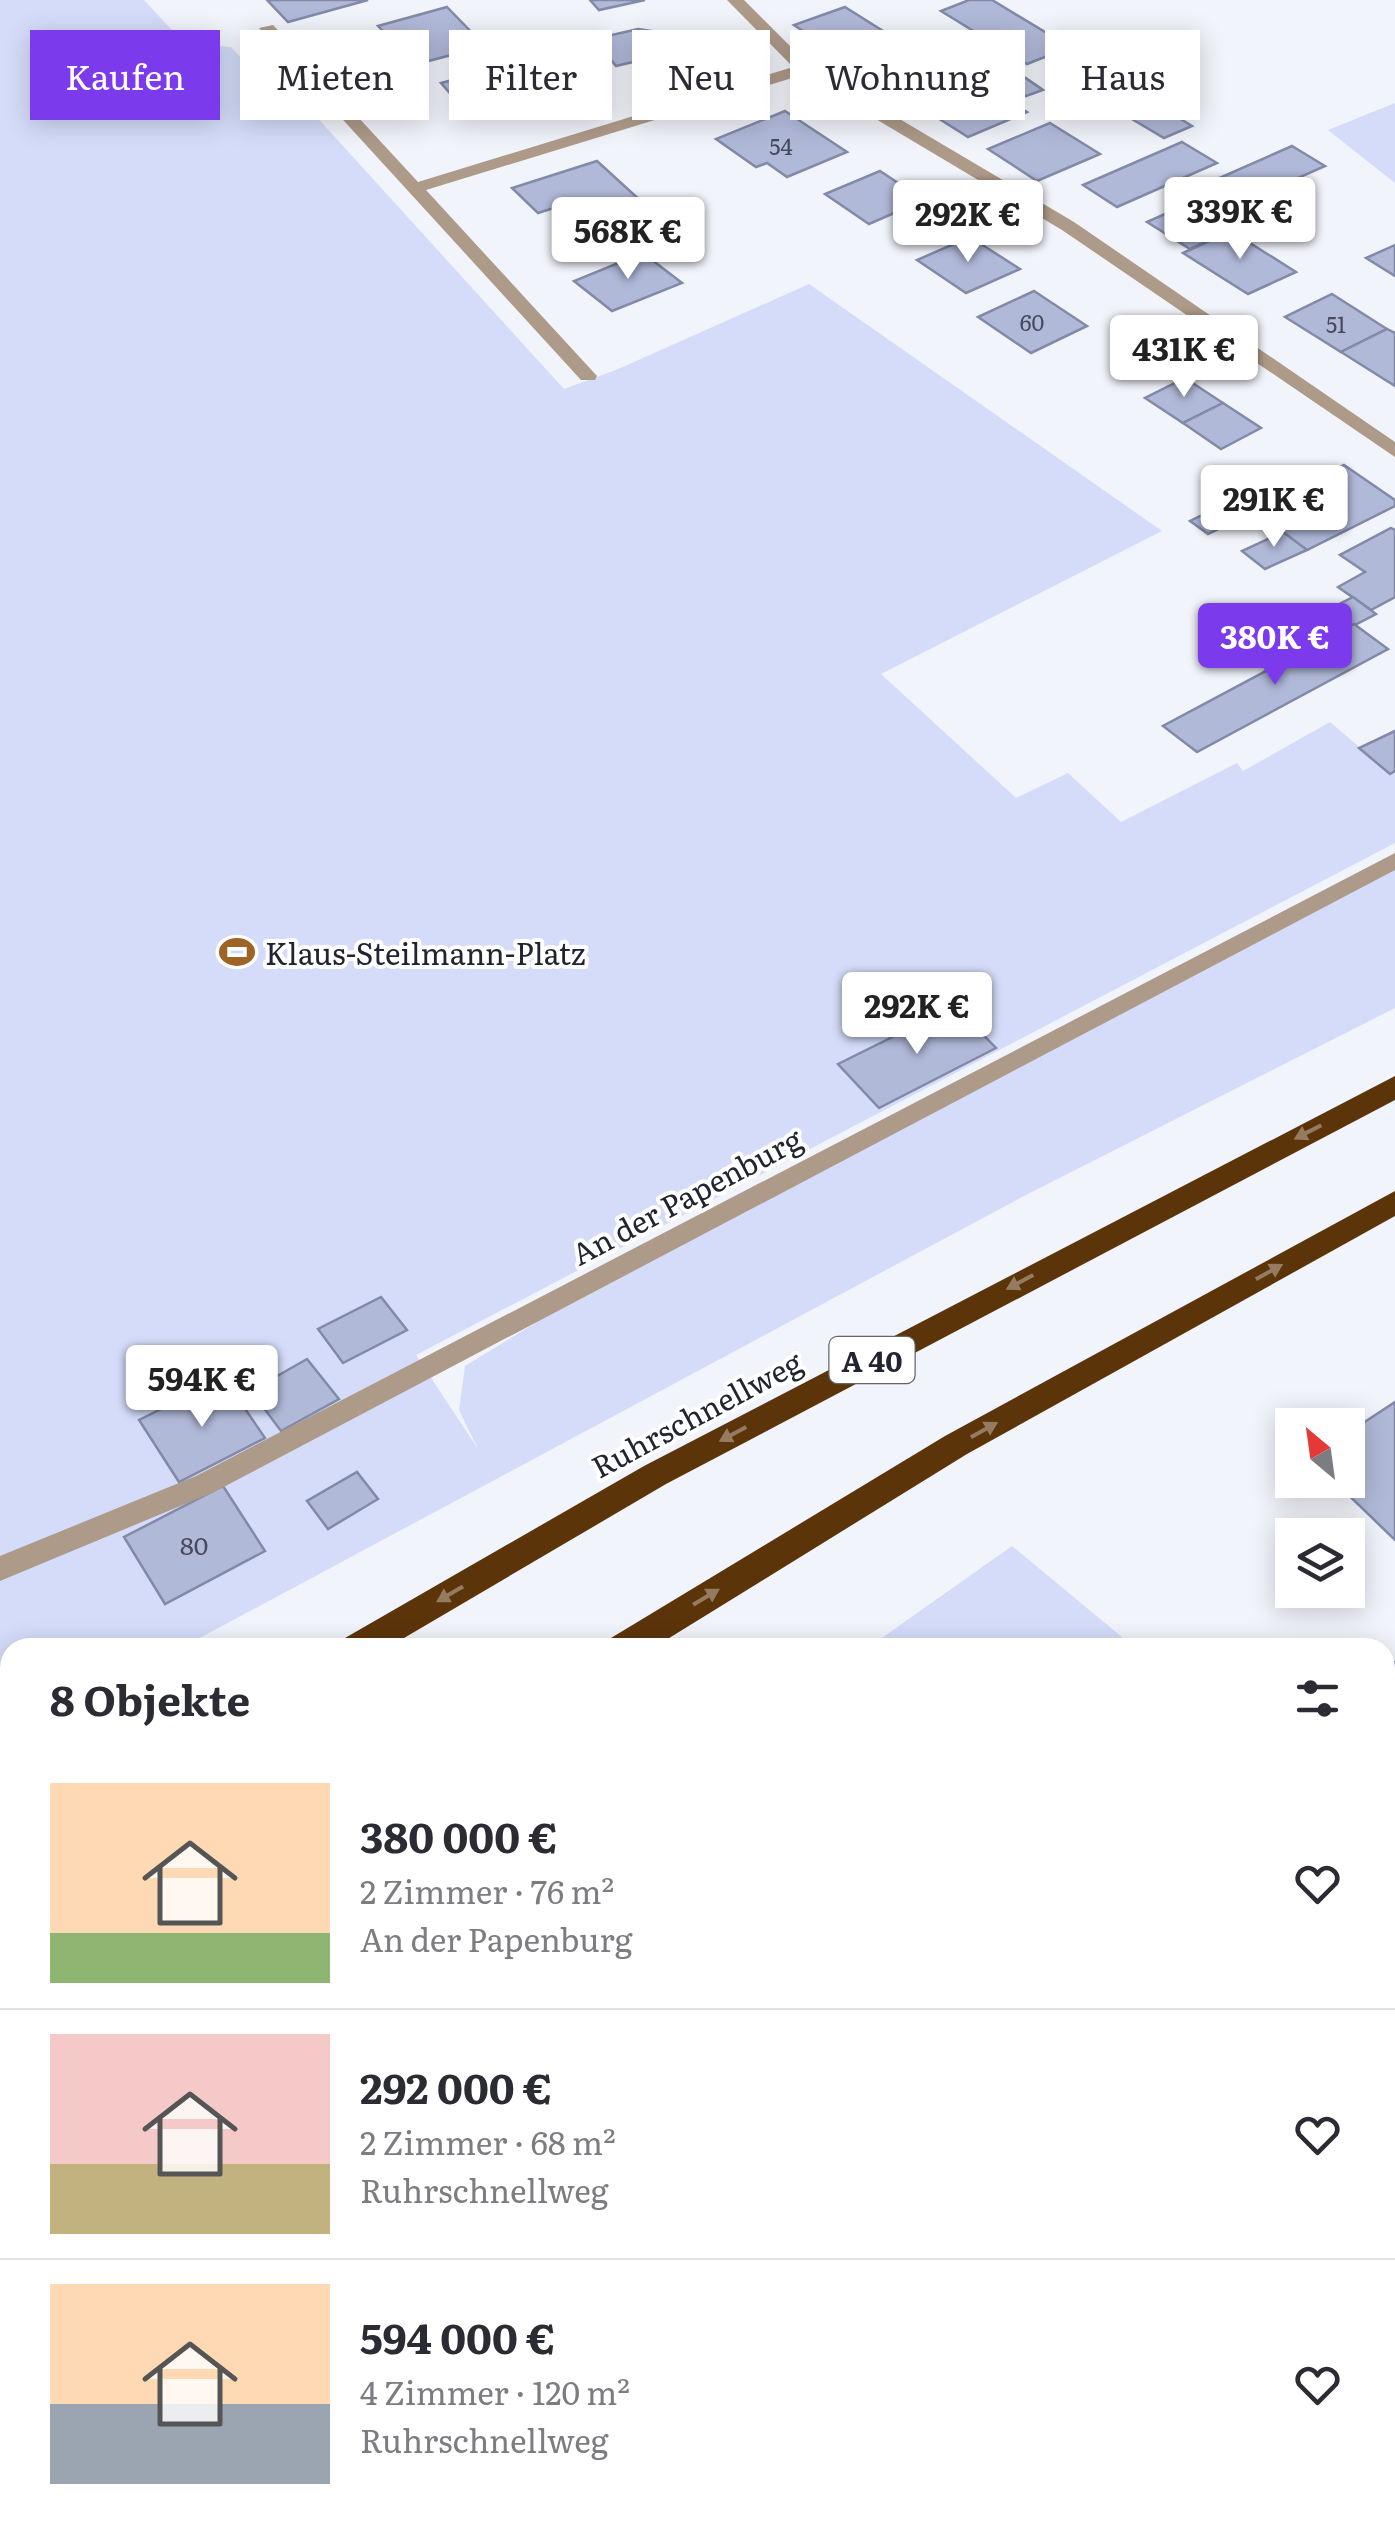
<!DOCTYPE html>
<html lang="de">
<head>
<meta charset="utf-8">
<style>
	body { margin:0; font-family:Literata,serif; background:#f7f7f7; color:#2b2b33; height:100vh; display:flex; flex-direction:column; font-size:38px; white-space:nowrap }
	* { box-sizing:border-box; margin:0 }
	p { font-size:32px; color:#7c7c81 }
	.icon { flex:none; width:55px; height:55px; fill:none; stroke:currentColor; stroke-width:2; stroke-linecap:round; stroke-linejoin:round }
	.map { position:relative; flex:1; overflow:hidden }
	.sheet { position:absolute; left:0px; top:1638px; width:1395px; height:892px; display:flex; flex-direction:column; background:#fff; border-radius:30px 30px 0 0; box-shadow:0 5px 25px #0003 }
	.sheet>* { flex:none }
	.banner { position:absolute; left:30px; top:30px; width:1335px; height:90px; display:flex; gap:20px }
	.needle { width:65px; rotate:331deg }
	.buttons { position:absolute; left:1275px; top:1408px; display:grid; gap:20px }
	.buttons a { display:grid; place-items:center; width:90px; height:90px; border-radius:0px; background:#fff; box-shadow:0 5px 25px #0003; font-size:50px }
	.price { position:absolute; translate:-50% -85px; padding:0 22px; border-radius:10px; background:#fff; color:#222; font-size:32px; line-height:65px; filter:drop-shadow(0 2px 5px #0008) }
	.price::after { content:''; position:absolute; left:50%; top:60px; width:30px; height:22px; margin-left:-15px; background:inherit; clip-path:polygon(0 0,100% 0,50% 100%) }
	.price.current { background:#7c3aed; color:#fff }
	ul { padding:0; list-style:none }
	li { display:flex; align-items:center; gap:30px; height:250px; padding:0 50px }
	li+li { border-top:2px solid #e1e1e2 }
	li span { display:grid; place-items:center; flex:none; width:280px; height:200px; border-radius:0px; color:#555 }
	li>.icon { margin-inline-start:auto }
	span .icon { width:120px; height:120px; fill:#fffc; stroke-width:1 }
	li b { font-size:42px }
	h2 { display:flex; justify-content:space-between; align-items:center; height:120px; padding:0 50px; font-size:42px }
	.tag { padding:0 35px; border-radius:0px; background:#fff; box-shadow:0 5px 25px #0003; font-size:35px; line-height:90px }
	.tag.current { background:#7c3aed; color:#fff }
	.map>svg:first-child { display:block }
	.green { fill:#d4dcf9 }
	.building { fill:#b1b9d9; stroke:#828aa8; stroke-width:2.5 }
	.lines { fill:none; stroke-linecap:round; stroke-linejoin:round }
	.minor { fill:#ae9a88; fill-rule:evenodd }
	.major { fill:#724f2f; fill-rule:evenodd }
	.highway { fill:#5c340a; fill-rule:evenodd }
	.oneway { fill:#957b60 }
	.labels { text-anchor:middle; dominant-baseline:central; stroke-width:8; stroke-linejoin:round; paint-order:stroke }
	.far-number-label { font-size:22px; fill:#464a5b }
	.number-label { font-size:25px; fill:#464a5b }
	.shield { fill:#fff; stroke:#64666f; stroke-width:2.5 }
	.shield-label { font-size:28px; font-weight:bold; fill:#222531 }
	.poi-label { font-size:30px; fill:#222531; stroke:#fff; text-anchor:start }
	.street-label { font-size:30px; fill:#222531; stroke:#fff }
</style>
</head>
<body>
<div class="map">
<svg width="1395" height="2528" viewBox="0 0 1395 2528">
	<rect width="100%" height="100%" fill="#f2f4fb"/>
	<!-- green -->
	<g class="green">
		<path d="M0,0h144l39,42 48,5 14,15 17,-5 302,332 52,-19 193,-86 353,247 -281,143 135,124 52,-25 53,49 116,-59 6,8 87,-49 60,51 5,-2v72l-979,512 62,94 -19,-39 6,-44 165,-101 765,-398v141l-371,188 -841,451 -173,1v88l-10,6z"/>
		<path d="M1395,103v80l-67,-53z"/>
		<path d="M1012,1546l122,101h-265z"/>
		<path d="M1385,2128l10,19v381h-162l-13,-8h165z"/>
	</g>
	<!-- building -->
	<g class="building">
		<path d="M267,0h101l-80,22z"/>
		<path d="M590,0h55l-46,10z"/>
		<path d="M969,0h23l78,47 -43,17 -86,-53z"/>
		<path d="M447,7l38,39 -117,31 -18,-18 47,-13 -19,-20z"/>
		<path d="M845,7l38,24 -51,19 -38,-25z"/>
		<path d="M638,29l93,14 -14,22 -59,-9 -42,10 -22,-27z"/>
		<path d="M883,31l87,54 -51,21 -87,-56z"/>
		<path d="M499,68l30,33 -59,15 -29,-33z"/>
		<path d="M1014,70l29,20 -17,6 -29,-20z"/>
		<path d="M978,82l49,30 -59,25 -49,-31z"/>
		<path d="M1121,84l21,13 -46,19 -21,-13z"/>
		<path d="M1148,99l44,27 -28,12 -44,-26z"/>
		<path d="M785,111l62,41 -60,25 -20,-14 -11,4 -40,-28z"/>
		<path d="M1050,123l50,31 -63,27 -49,-32z"/>
		<path d="M1182,142l35,21 -100,44 -34,-22z"/>
		<path d="M1292,146l33,20 -119,53 -32,-21z"/>
		<path d="M597,161l45,41 -42,14 -18,-17 -44,14 -26,-25z"/>
		<path d="M880,171l44,29 -55,24 -44,-30z"/>
		<path d="M1174,210l42,27 -26,12 -43,-27z"/>
		<path d="M1231,231l65,41 -48,22 -65,-41z"/>
		<path d="M970,237l50,32 -54,24 -49,-33z"/>
		<path d="M1395,245v31l-29,-18z"/>
		<path d="M643,253l39,30 -70,28 -38,-30z"/>
		<path d="M1034,291l53,35 -56,27 -53,-36z"/>
		<path d="M1332,294l55,35 -46,23 -56,-35z"/>
		<path d="M1387,329l8,4v53l-54,-34z"/>
		<path d="M1185,378l38,25 -40,20 -38,-25z"/>
		<path d="M1223,403l38,25 -40,21 -38,-26z"/>
		<path d="M1344,465l51,35v6l-88,44 -33,-24 48,-23 -23,-16z"/>
		<path d="M1260,487l17,13 -69,34 -18,-13z"/>
		<path d="M1391,528l4,2v67l-24,13 -33,-23 27,-15 -25,-17z"/>
		<path d="M1283,532l24,18 -42,19 -23,-18z"/>
		<path d="M1353,597l23,17 -91,47 -23,-17z"/>
		<path d="M1354,624l34,25 -191,103 -34,-26z"/>
		<path d="M1395,731v40l-5,3 -31,-26z"/>
		<path d="M955,1006l41,42 -117,60 -41,-44z"/>
		<path d="M381,1297l26,33 -64,33 -25,-34z"/>
		<path d="M307,1359l32,40 -58,32 -30,-40z"/>
		<path d="M224,1378l41,60 -86,44 -40,-62z"/>
		<path d="M1395,1402v138l-62,-60h15v-47z"/>
		<path d="M357,1472l21,27 -50,30 -21,-28z"/>
		<path d="M223,1486l42,65 -100,53 -41,-67z"/>
		<path d="M1395,1662v119l-10,-10v-101z"/>
		<path d="M1395,1792v52l-10,-12v-34z"/>
		<path d="M10,2326v194h262l6,8h-278v-194z"/>
	</g>
	<g class="lines">
		<!-- minor -->
		<g class="minor">
			<path d="M727,0h17l66,66 264,156 321,220v15l-333,-227 -260,-155 -376,115 171,186 -2,4h-14l-322,-352 14,-3 145,157 375,-115z"/>
			<path d="M1395,853v17l-1181,622 -214,89v-25l196,-80z"/>
		</g>
		<!-- major -->
		<g class="major">
			<path d="M0,1953l10,4v29l-10,-4z"/>
			<path d="M846,2520h42l3,8h-42z"/>
			<path d="M1073,2520h44l3,8h-44z"/>
		</g>
		<!-- highway -->
		<g class="highway">
			<path d="M1395,1076v24l-729,384 -279,164h-46l4,-10 299,-172z"/>
			<path d="M1395,1191v25l-428,238 -314,194h-46l4,-10 334,-202z"/>
			<path d="M10,1834v34l-10,4v-34z"/>
			<path d="M10,2002v38l-10,4v-38z"/>
		</g>
	</g>
	<!-- one-way arrows -->
	<defs><path id="oneway-solid" d="M-6-.8H1V-3.2L6.5 0L1 3.2V.8H-6Z" transform="scale(2.5)"/></defs>
	<g class="oneway">
		<use href="#oneway-solid" transform="translate(1308 1132) rotate(153)"/>
		<use href="#oneway-solid" transform="translate(1269 1272) rotate(-29)"/>
		<use href="#oneway-solid" transform="translate(1020 1282) rotate(152)"/>
		<use href="#oneway-solid" transform="translate(984 1430) rotate(-29)"/>
		<use href="#oneway-solid" transform="translate(733 1434) rotate(152)"/>
		<use href="#oneway-solid" transform="translate(450 1594) rotate(150)"/>
		<use href="#oneway-solid" transform="translate(706 1597) rotate(-31)"/>
	</g>
	<!-- icons -->
	<defs>
		<symbol id="stadium-bare" viewBox="-9 -9 18 18"><path d="M0-5a6.5 5 0 1 0 0 10a6.5 5 0 1 0 0-10ZM-3.5-1.8h7v3.6h-7Z" fill="#9f6326" stroke="#fff" stroke-width="2.5" paint-order="stroke"/></symbol>
	</defs>
	<g fill-rule="evenodd">
		<use href="#stadium-bare" x="212" y="927" width="50" height="50"/>
	</g>
	<g class="labels">
		<!-- far-number labels -->
		<g class="far-number-label">
			<text x="781" y="145">54</text>
			<text x="1032" y="321">60</text>
			<text x="1336" y="323">51</text>
		</g>
		<!-- number labels -->
		<g class="number-label">
			<text x="194" y="1544">80</text>
		</g>
		<!-- shield labels -->
		<rect class="shield" x="829.5" y="1337" width="85" height="46" rx="8"/>
		<g class="shield-label">
			<text x="872" y="1360">A 40</text>
		</g>
		<!-- poi labels -->
		<g class="poi-label">
			<text x="265" y="952">Klaus-Steilmann-Platz</text>
		</g>
		<!-- street labels -->
		<g class="street-label">
			<text transform="translate(686 1195) rotate(-28)">An der Papenburg</text>
			<text transform="translate(696 1413) rotate(-28)">Ruhrschnellweg</text>
		</g>
	</g>
</svg>
<div class="buttons">
<a><svg class="needle" viewBox="-14 -14 28 28"><path d="M0-13l5 13h-10z" fill="#e53935"/><path d="M0 13l5-13h-10z" fill="#7c7c81"/></svg></a>
<a><svg class="icon" aria-label="layers" viewBox="0 0 24 24"><path d="M12 4l9 5-9 5-9-5zM3 14l9 5 9-5"/></svg></a>
</div>
<b class="price" style="left:1240px;top:262px">339K €</b>
<b class="price" style="left:968px;top:265px">292K €</b>
<b class="price" style="left:628px;top:282px">568K €</b>
<b class="price" style="left:1184px;top:400px">431K €</b>
<b class="price" style="left:1274px;top:550px">291K €</b>
<b class="price current" style="left:1275px;top:688px">380K €</b>
<b class="price" style="left:917px;top:1057px">292K €</b>
<b class="price" style="left:202px;top:1430px">594K €</b>
<div class="banner">
<a class="tag current">Kaufen</a>
<a class="tag">Mieten</a>
<a class="tag">Filter</a>
<a class="tag">Neu</a>
<a class="tag">Wohnung</a>
<a class="tag">Haus</a>
</div>
<section class="sheet">
<h2>8 Objekte<svg class="icon" aria-label="filters" viewBox="0 0 24 24"><path d="M4 7h16M4 17h16"/><circle cx="9" cy="7" r="2"/><circle cx="15" cy="17" r="2"/></svg></h2>
<ul>
<li><span style="background:linear-gradient(#ffd9b3 75%,#8fb573 0)"><svg class="icon" aria-label="home" viewBox="0 0 24 24"><path d="M3 11l9-7 9 7M6 9v11h12V9"/></svg></span><div><b>380 000 €</b><p>2 Zimmer · 76 m²</p><p>An der Papenburg</p></div><svg class="icon" aria-label="heart" viewBox="0 0 24 24"><path d="M12 20l-8-8c-3-5 5-10 8-4 3-6 11-1 8 4z"/></svg></li>
<li><span style="background:linear-gradient(#f6c9c9 65%,#c2b280 0)"><svg class="icon" aria-label="home" viewBox="0 0 24 24"><path d="M3 11l9-7 9 7M6 9v11h12V9"/></svg></span><div><b>292 000 €</b><p>2 Zimmer · 68 m²</p><p>Ruhrschnellweg</p></div><svg class="icon" aria-label="heart" viewBox="0 0 24 24"><path d="M12 20l-8-8c-3-5 5-10 8-4 3-6 11-1 8 4z"/></svg></li>
<li><span style="background:linear-gradient(#ffd9b3 60%,#9aa5b1 0)"><svg class="icon" aria-label="home" viewBox="0 0 24 24"><path d="M3 11l9-7 9 7M6 9v11h12V9"/></svg></span><div><b>594 000 €</b><p>4 Zimmer · 120 m²</p><p>Ruhrschnellweg</p></div><svg class="icon" aria-label="heart" viewBox="0 0 24 24"><path d="M12 20l-8-8c-3-5 5-10 8-4 3-6 11-1 8 4z"/></svg></li>
</ul>
</section>
</div>
</body>
</html>
